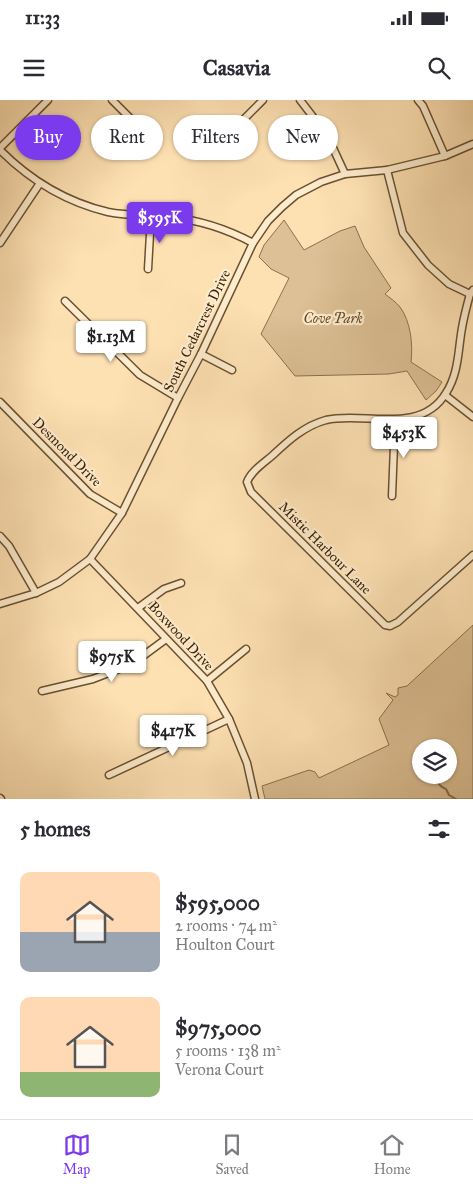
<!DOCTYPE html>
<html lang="en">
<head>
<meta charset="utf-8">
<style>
	body { margin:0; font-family:"IM FELL Great Primer",serif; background:#f7f7f7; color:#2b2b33; height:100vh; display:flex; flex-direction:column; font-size:19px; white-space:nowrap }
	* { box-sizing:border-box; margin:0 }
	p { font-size:16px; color:#7c7c81 }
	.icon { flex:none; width:28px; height:28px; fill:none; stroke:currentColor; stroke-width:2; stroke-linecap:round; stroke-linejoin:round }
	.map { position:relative; height:699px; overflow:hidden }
	.panel { display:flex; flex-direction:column; background:#fff; flex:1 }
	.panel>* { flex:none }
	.guide { position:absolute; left:15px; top:15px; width:444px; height:45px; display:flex; gap:10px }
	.tools { position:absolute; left:412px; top:639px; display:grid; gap:10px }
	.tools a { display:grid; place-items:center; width:45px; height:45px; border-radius:50%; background:#fff; box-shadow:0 1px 4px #0004; font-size:25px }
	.price { position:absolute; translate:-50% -42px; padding:0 11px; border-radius:5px; background:#fff; color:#222; font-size:16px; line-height:32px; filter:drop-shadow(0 1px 2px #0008) }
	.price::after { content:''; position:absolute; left:50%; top:30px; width:15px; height:11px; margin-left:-8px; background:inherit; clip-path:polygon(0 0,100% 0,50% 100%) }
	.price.active { background:#7c3aed; color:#fff }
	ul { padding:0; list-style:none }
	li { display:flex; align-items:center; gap:15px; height:125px; padding:0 20px }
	li span { display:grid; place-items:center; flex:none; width:140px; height:100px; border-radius:10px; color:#555 }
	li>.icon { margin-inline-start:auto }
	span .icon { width:60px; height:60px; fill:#fffc; stroke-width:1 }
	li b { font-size:21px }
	h2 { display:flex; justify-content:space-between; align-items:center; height:60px; padding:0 20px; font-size:21px }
	.tag { padding:0 18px; border-radius:22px; background:#fff; box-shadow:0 1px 4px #0004; font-size:18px; line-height:45px }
	.tag.active { background:#7c3aed; color:#fff }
	.status { display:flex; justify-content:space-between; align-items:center; height:35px; padding:0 25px; background:#fff; direction:ltr }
	.status svg { height:14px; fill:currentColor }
	header { display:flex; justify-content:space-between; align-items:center; height:65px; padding:0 20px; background:#fff; font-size:22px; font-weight:700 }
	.dock { display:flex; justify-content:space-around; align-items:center; height:70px; border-top:1px solid #e1e1e2; background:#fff; font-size:14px; color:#7c7c81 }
	.dock a { display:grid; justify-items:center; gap:2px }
	.dock .active { color:#7c3aed }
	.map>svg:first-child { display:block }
	.green { fill:#ddc095; stroke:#8b704c; fill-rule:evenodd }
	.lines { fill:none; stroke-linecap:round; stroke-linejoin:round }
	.stream { stroke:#876d49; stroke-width:2 }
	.minor-casing { stroke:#6a512f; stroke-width:9 }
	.minor { stroke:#feecce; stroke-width:6 }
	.labels { text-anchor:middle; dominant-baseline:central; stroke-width:4.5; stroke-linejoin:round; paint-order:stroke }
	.park-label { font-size:14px; font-style:italic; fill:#624928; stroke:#feecce }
	.street-label { font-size:14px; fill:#392103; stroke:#feecce }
</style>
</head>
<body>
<div class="status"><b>11:33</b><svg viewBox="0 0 49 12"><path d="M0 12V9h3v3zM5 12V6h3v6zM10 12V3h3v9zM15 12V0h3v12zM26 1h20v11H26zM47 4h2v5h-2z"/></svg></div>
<header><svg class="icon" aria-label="menu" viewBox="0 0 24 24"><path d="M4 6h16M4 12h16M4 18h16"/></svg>Casavia<svg class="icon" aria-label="search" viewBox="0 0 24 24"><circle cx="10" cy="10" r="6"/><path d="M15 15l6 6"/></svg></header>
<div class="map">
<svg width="473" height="699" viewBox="0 0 473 699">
	<rect width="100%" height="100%" fill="#fee1b3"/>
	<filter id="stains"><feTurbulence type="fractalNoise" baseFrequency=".004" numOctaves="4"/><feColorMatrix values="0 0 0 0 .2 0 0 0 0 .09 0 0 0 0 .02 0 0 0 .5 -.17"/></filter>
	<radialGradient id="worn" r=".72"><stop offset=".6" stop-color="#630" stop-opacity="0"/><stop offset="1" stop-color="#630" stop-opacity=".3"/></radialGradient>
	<!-- green -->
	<g class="green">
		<path d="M284,120l20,30 36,-19 15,-5 9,21 27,41 -6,6c5,4 11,8 15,13 11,15 13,38 11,55l31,20 -6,9 -10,9 -19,-29 -18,3 -94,2 -34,-42 28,-56 -18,-9 -12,-12 5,-12z"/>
		<path d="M473,525v174h-208l-3,-13 47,-16 6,2 4,6 70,-33 -10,-26 14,-19 -7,-7 9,4 3,-2v-7l9,-2zM421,648h28v27h-28z"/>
	</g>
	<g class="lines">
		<!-- stream -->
		<path class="stream" d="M431,675l6,2c0,6 3,10 9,12l3,6 7,4"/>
		<defs>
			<g id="minor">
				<path d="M112,0l23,23"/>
				<path d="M300,0l27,35 18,39"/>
				<path d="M418,0l5,6 22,50"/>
				<path d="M228,35l35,-35"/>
				<path d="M0,48l48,-48"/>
				<path d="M0,50c30,30 66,52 108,62 20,4 41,3 61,5 30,3 58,12 84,26"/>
				<path d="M387,70l16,63 25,32 21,19 21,10"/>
				<path d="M0,143l40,-60"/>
				<path d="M148,169l3,-53"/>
				<path d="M473,190l-3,4c-3,11 -6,22 -8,34 -4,22 -3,45 -16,65 -26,43 -82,18 -120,27 -22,6 -38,21 -53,35 -9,8 -22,16 -26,27l4,10 134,133 5,1 8,-4 75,-67"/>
				<path d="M65,201l75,74 38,23"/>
				<path d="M201,254l31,16"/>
				<path d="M445,295l28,22"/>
				<path d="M0,302l90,92 32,19"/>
				<path d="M392,396l3,-76"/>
				<path d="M0,436l9,10 27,47"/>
				<path d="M90,459l117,122 22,38 18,44 8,36"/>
				<path d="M0,504l36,-11 23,-11 31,-23 32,-46 56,-115 23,-44 52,-111 15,-22 14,-14 14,-12 25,-13 24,-8 42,-4 58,-14 28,-12"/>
				<path d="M138,508l26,-19 17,-6"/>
				<path d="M207,581l39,-32"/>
				<path d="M42,591l51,-12 39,-15 34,-25"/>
				<path d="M109,675l120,-56"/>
				<path d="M0,698l1,1"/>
			</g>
		</defs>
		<!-- minor casing -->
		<use href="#minor" class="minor-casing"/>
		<!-- minor -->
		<use href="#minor" class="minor"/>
	</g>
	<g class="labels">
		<!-- park labels -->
		<g class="park-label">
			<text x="333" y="218">Cove Park</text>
		</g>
		<!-- street labels -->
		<g class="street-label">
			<text transform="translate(197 231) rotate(-64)">South Cedarcrest Drive</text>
			<text transform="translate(67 352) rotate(45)">Desmond Drive</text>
			<text transform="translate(325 448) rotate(45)">Mistic Harbour Lane</text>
			<text transform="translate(181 536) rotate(47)">Boxwood Drive</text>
		</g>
	</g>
	<rect width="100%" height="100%" filter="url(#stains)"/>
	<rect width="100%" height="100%" fill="url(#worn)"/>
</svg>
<div class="tools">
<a><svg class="icon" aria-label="layers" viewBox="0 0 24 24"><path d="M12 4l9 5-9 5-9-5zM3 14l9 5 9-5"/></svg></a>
</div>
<b class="price active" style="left:160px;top:144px">$595K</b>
<b class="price" style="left:111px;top:263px">$1.13M</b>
<b class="price" style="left:404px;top:359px">$453K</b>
<b class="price" style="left:112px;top:583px">$975K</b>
<b class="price" style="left:173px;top:657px">$417K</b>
<div class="guide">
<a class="tag active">Buy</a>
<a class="tag">Rent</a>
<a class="tag">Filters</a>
<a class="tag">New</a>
</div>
</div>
<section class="panel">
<h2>5 homes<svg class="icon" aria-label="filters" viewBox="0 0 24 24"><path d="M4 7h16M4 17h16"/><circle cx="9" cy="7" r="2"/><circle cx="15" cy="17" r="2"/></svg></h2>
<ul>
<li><span style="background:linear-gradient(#ffd9b3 60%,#9aa5b1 0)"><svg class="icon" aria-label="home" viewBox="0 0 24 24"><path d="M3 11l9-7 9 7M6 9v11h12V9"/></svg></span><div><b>$595,000</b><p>2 rooms · 74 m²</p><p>Houlton Court</p></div></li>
<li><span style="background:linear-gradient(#ffd9b3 75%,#8fb573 0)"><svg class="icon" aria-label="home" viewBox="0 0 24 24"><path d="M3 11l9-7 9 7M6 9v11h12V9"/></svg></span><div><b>$975,000</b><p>5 rooms · 138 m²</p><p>Verona Court</p></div></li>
</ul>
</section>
<nav class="dock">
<a class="active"><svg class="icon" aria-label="map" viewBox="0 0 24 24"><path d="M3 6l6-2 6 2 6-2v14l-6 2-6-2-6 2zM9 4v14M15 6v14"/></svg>Map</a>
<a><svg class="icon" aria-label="saved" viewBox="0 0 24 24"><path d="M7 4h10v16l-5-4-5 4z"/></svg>Saved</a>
<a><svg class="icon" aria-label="home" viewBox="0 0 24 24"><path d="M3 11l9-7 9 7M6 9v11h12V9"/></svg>Home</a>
</nav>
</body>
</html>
